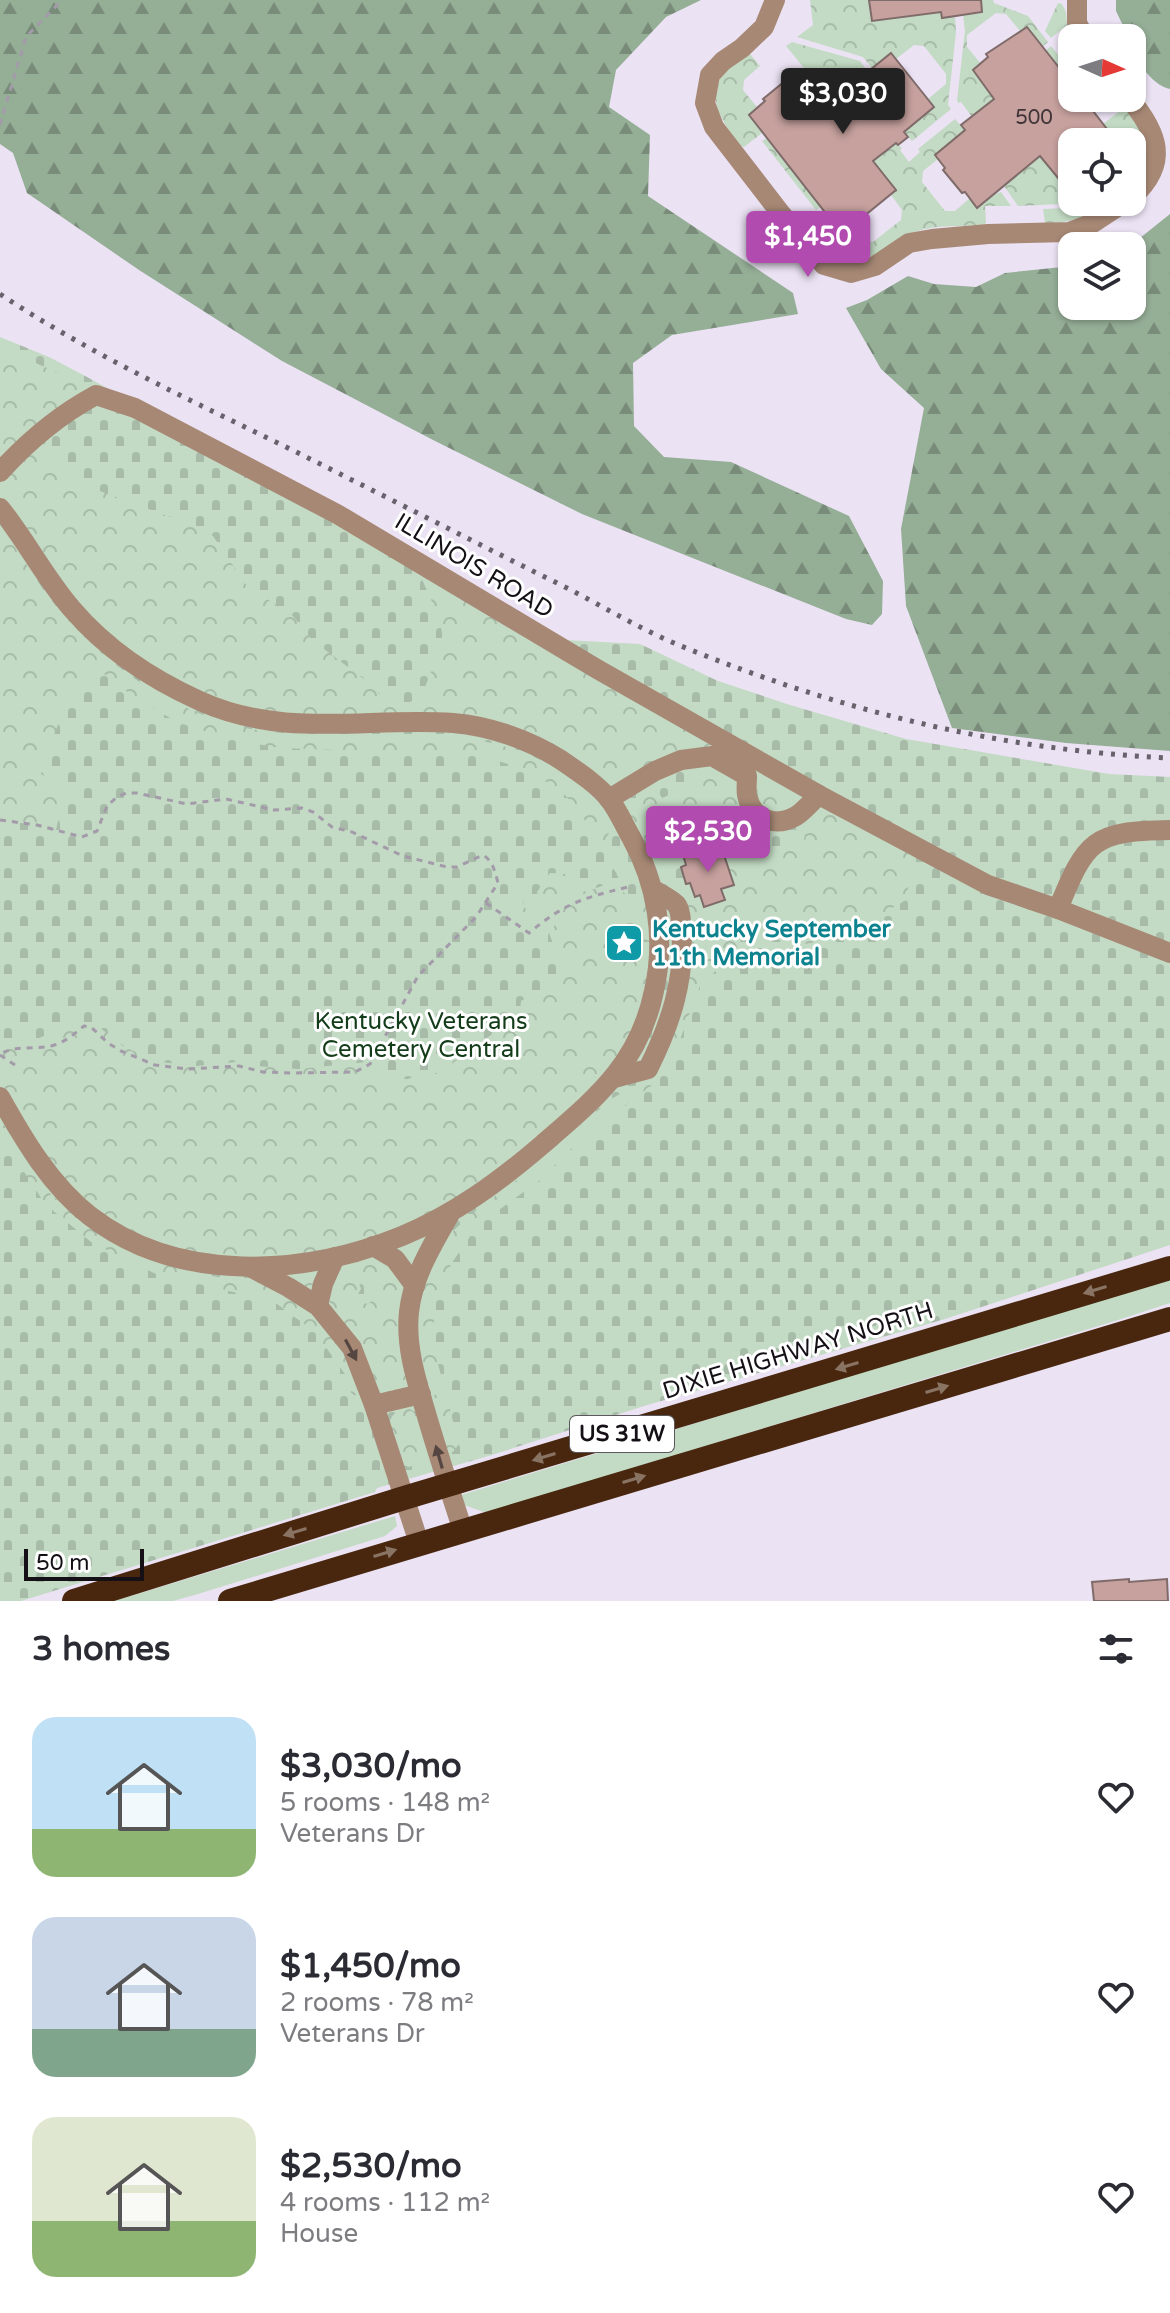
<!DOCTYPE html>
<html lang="en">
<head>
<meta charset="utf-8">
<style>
	body { margin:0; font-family:"Varela Round",sans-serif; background:#f7f7f7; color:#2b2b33; height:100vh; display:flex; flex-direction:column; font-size:30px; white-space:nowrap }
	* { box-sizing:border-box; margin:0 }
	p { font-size:26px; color:#7c7c81 }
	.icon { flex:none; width:44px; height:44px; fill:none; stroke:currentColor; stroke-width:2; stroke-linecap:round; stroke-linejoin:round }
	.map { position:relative; height:1601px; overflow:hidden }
	.sheet { display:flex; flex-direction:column; background:#fff; flex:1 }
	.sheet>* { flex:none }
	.needle { width:52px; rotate:93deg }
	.fabs { position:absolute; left:1058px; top:24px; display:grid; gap:16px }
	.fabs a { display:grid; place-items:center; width:88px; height:88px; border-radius:16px; background:#fff; box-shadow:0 2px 6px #0004; font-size:40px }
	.scale { position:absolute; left:24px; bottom:20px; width:120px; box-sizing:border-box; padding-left:8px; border:4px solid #141016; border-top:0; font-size:22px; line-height:28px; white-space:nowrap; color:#141016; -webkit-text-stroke:6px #fff; paint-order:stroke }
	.price { position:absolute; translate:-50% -68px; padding:0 18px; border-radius:8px; background:#b24baf; color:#fff; font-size:26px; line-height:52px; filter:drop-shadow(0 2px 4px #0008) }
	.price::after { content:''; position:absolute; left:50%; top:48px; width:24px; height:18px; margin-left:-12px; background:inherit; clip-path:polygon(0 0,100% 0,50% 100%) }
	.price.selected { background:#222; color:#fff }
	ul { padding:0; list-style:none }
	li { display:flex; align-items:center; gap:24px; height:200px; padding:0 32px }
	li span { display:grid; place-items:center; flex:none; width:224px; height:160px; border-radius:24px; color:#555 }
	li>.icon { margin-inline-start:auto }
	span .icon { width:96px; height:96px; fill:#fffc; stroke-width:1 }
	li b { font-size:34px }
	h2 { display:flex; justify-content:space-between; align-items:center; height:96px; padding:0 32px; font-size:34px }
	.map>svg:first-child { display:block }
	.grass { fill:#c3dbc4 }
	.forest { fill:url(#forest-firs) }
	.cemetery { fill:url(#cemetery-stones) }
	.park { fill:url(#park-crowns) }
	.building { fill:#c6a19e; stroke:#7f6b6a; stroke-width:2 }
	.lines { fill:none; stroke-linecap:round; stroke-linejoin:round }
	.path { stroke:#a39ba9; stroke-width:3; stroke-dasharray:6 6; stroke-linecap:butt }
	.minor { stroke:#a78875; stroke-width:20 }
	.highway { stroke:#49270f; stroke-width:24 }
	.rail { stroke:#68626d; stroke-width:5; stroke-dasharray:4 8; stroke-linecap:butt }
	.oneway { fill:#897363 }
	.oneway2 { fill:#564641 }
	.labels { text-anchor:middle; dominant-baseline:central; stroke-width:6; stroke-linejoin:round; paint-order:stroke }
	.number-label { font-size:20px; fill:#403438 }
	.shield { fill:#fff; stroke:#5a585c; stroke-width:2 }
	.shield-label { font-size:22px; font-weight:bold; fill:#141016 }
	.street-label { font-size:24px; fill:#141016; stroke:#fff }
	.culture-label { font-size:24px; font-weight:bold; fill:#0d838f; stroke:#fff; text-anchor:start }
	.park-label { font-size:24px; fill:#133c19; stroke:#fff }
</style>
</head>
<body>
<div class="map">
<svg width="1170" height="1601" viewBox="0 0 1170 1601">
	<defs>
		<pattern id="forest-firs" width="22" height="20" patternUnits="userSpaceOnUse" patternTransform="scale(2)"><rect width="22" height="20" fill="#95ae96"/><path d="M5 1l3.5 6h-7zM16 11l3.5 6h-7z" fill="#788c79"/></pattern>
		<pattern id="cemetery-stones" width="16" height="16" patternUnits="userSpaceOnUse" patternTransform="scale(2)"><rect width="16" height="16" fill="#c3dbc4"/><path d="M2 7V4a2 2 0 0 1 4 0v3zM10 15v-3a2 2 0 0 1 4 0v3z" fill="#a7bba8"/></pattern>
		<pattern id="park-crowns" width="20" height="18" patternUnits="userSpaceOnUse" patternTransform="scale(2)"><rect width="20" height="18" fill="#c3dbc4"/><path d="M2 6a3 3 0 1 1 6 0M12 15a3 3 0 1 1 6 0" fill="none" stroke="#a7bba8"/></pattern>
	</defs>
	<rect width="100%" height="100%" fill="#ebe2f3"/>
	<!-- grass -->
	<g class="grass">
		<path d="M1170,1278v25l-52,17 -628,192h-6l-23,-8 -2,-8 5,-2z"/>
		<path d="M395,1516l2,10 -12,10 -187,58 -25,7h-59z"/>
	</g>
	<!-- forest -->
	<g class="forest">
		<path d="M0,0h701l-35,17 -50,53 -7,37 41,28 -2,61 145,97 5,21 -126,21 -39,28 1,63 30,31 67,5 118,54 34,65 -1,33 -10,11 -26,-6 -264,-105 -149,-74 -151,-79 -143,-91 -112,-77 -14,-40 -13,-9z"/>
		<path d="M1116,0h54v89c-19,-4 -38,-32 -38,-51h-3l-13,-27z"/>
		<path d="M1170,214v537l-104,-8 -114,-15 -46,-122 -5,-77 23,-121 -43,-39 -35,-61 21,-8 41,-24 26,8 42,3 29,-14 67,-7v40h60v-60h-2z"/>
	</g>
	<!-- cemetery -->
	<path class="cemetery" d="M0,337l49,20 38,20 478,263 75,4 78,37 72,24 116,34 203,35 61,3v468l-225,74 -301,87 -152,49 -115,33 -2,4 -354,109h-21z"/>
	<!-- park -->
	<g class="park">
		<path d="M810,0h59l3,21 69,-9 1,6 13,-2 1,16 -8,73 3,4 -39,32 -8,-9 30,-25 -6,-8 18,-15v-10l-22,-28 -10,-1 -18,14 -6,-6 -18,15 -9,-11 -66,-20 16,-12z"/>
		<path d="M981,0h12l1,3 34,13 20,26 -6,5 -21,-15 -15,-18 -10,-1 -29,22v12l14,17 14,34 -23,19 -11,-15 -3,1 -1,-3 8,-69 -2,-16 19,-3z"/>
		<path d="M1058,3l4,1 4,8 1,13 -16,13 -6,-7z"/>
		<path d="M792,42l68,19 8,11 -37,29 -45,-55z"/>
		<path d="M1051,46l21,26v12l-27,-33z"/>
		<path d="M750,54l10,12 -16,14 -1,10 14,17 -8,8 13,18 -18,14 -3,-1c-17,-21 -41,-54 -12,-78 6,-6 14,-10 21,-14z"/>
		<path d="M1125,109c25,21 29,50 7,74v-41h-15l-14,-18 18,-14z"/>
		<path d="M955,119l10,11 -30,25 3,4 -15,12 -1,11 23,29h10l15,-13 8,10 15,-13 8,-3 10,14h-26l1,17 -2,2c-22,2 -48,-1 -69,7 -9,3 -18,10 -27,16 -40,24 -56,14 -82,-21l17,-16 19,23 9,-7 12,14 10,1 28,-22 1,-10 -11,-15 5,-5 -23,-29 23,-18 6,5 -2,2 9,12 11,-10 -2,-3z"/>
		<path d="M767,138l53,69 -4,3 -54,-69z"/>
		<path d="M1040,156l22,28 -1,20 -43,2 -14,-20z"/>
		<path d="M1072,184v18h36c-25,17 -33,20 -63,21l-2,-14 22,-1 1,-19z"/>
		<path d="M0,348l78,33 1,9 -3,11 -76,62z"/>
		<path d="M48,439l-3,16 44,32 103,38 21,11 34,50 46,30 19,24 56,42 11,12 15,8 14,1 13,-7c6,-13 20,-47 21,-60 1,-14 -16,-47 -22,-61l293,165 3,10 -100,38 -9,-1 -74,-49 -282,-27 -58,-21 -64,-38 -56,-54 -71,-103 -2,-9 2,-8z"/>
		<path d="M0,525c15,21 29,44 44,66 37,49 83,89 139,115 25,12 53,22 81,25 93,13 197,-14 282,32 18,10 33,25 47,39 9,9 22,23 14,35l22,44 -6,5 1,7 13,5 1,5 8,-1 4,39 -22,-7 -7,6v11l8,3 21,-7c-2,42 -11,78 -35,114 -4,6 -8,14 -13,20 -18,20 -43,37 -64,55 -40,35 -85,70 -135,91 -122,48 -258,49 -349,-59 -16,-19 -26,-40 -38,-61 -5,-8 -13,-18 -15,-26 -1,-12 -1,-30 -1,-43l9,2 30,-2 19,-8 29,-8 7,1 30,24 36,15 36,4 40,-4 20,4 42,3 68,-7 8,12 10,4 23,1 34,-7 70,-52 9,-9 1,-10 27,-16 14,-17 -13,-35 6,-8 -5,-8 -21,16 -32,-22 9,-12h16l4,11 9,6 7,-8 -5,-16 13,-19 19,1 6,18 14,-1 30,-12 -28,-51 -30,-38 -38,-21 -43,-14 -200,-7 -51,-9 -52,-17 -43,-25 -38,-29 -28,33 -24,57 -3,16 24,15 -9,41 -19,-5 -37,-5z"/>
		<path d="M710,768h12l15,12 3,27 -13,5c14,33 48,46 79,27l-6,-10c4,-11 14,-19 25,-21l91,43 -3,9 -7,40 -31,18 -66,26 -52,-7 -16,2 -2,10 -39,37 -22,59 -26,40 -71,54 -42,42 -61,44 -27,39 -15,38 -4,39 27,103 -6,8 -8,-2 -16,-55h9l4,-4 -1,-4 -6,1 -5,-15 -7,3 -6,-25 1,-50 18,-48 19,-24 25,-22 48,-35 83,-73 27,-15 4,1 9,-8 36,-160 -7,-36 5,-1 1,4 4,-1 5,14 5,-2 4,12 21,-7 -4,-11 13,-4 -14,-42 -36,12 1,7 -23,7c-4,-8 -7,-17 -11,-24 -4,-6 -10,-8 -14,-13 -16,-21 0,-37 18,-46l7,12 28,-12 -2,-11 2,-2z"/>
		<path d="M765,776l5,1 29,16v5l-10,14 -26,-1c-4,-12 -11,-26 2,-35z"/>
		<path d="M0,1118l26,43 25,34 48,38 55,28 46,13 61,10 29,12 22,16 32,37 20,44 -12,3 -5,-19 -32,-45 -38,-28 -59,-16 -58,-12 -69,-34 -46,-38 -45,-69z"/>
		<path d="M424,1236l3,1 -14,30 -18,-17z"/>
		<path d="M363,1258l24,4 16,20 2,12 4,91 -27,9 -4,-1 -48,-87c-1,-18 6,-35 20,-45l4,5 7,23 -3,5 2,7 7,3 7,-4 -1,-9 -8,-3 -6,-23v-6z"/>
		<path d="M316,1270l3,1 -5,23 -27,-17z"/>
		<path d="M407,1408l11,5 12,42 -4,6 -17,6 -6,-2 -15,-39c3,-11 8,-16 19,-18z"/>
	</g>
	<!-- building -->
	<g class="building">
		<path d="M869,0h112l1,12 -40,6 -1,-6 -69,9z"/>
		<path d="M1027,27l45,57v14h11l34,44h-45v53l-32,-39 -63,52 -12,-16 -3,1 -19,-23 2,-2 -10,-13 30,-25 -4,-5 33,-26 -21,-29 15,-13 -2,-3z"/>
		<path d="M891,53l43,54 -30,25 4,5 -10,8 -2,-2 -23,18 23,29 -54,44 -93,-119 16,-14 -2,-2 22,-18 2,3 15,-13 26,33z"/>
		<path d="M720,843l14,42 -13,4 4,11 -21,7 -4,-12 -5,2 -5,-14 -4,1 -5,-17 5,-2 -3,-10z"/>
		<path d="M1129,1579v3l38,-3 1,22h-74l-2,-19z"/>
	</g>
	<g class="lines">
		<!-- path -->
		<g class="path">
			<path d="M0,125l26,-88 36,-37"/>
			<path d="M0,820l37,5 45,12 15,-6 10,-25 10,-9 9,-4h11l50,11 39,-5 48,11 28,-2 11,4 19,15 20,5 51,24 44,11h10l26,-12c10,6 12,17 15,28l-22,34 -58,59 -48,88 -15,8 -64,1 -28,-1 -24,-6 -51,3 -33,-4 -34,-14 -13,-8 -17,-16 -7,-1c-10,8 -20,17 -33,20 -18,4 -35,-1 -51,8"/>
			<path d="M486,903l43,30c36,-30 54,-35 99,-46l4,-3"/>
			<path d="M0,1055l15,10"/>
		</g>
		<!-- minor -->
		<g class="minor">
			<path d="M775,0l-11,27 -22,21 -19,13 -13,14 -5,28 9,24 68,88 42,50 27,8 24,-7 34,-23 23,-4 56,-5 81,-2 24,-9 32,-21"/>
			<path d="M1077,0v23l8,15"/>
			<path d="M1129,98c29,35 41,65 3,99"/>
			<path d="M0,472c28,-31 59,-57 96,-77l39,13 202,106 260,155 222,126 169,90 70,24c28,-69 35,-78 112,-79"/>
			<path d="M0,508c26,32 45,70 72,101 35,41 79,70 128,92 84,38 166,16 253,22 37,3 77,17 108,37 16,11 36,24 48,39 9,11 15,26 22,38 26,47 35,101 23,154 -15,73 -58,107 -111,153 -43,37 -88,70 -141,92 -98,40 -224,48 -312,-20 -39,-30 -66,-76 -90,-119"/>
			<path d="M609,799l46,-28 26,-11 31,-4 35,20c0,6 -1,13 0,19 5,24 28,33 49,21 8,-5 16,-15 23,-21"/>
			<path d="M1058,909l112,44"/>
			<path d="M614,1078l34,-9c22,-44 38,-90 33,-140 0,-8 0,-19 -5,-25 -5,-5 -15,-10 -22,-14"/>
			<path d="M451,1212c-18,32 -38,63 -42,100 -4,37 9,73 19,108 11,37 23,74 35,111"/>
			<path d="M373,1246l22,13 20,27"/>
			<path d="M250,1267l38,20 30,19 34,42 22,57 45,138"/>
			<path d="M318,1306l5,-22 12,-27"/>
			<path d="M374,1405l47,-11"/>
		</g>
		<!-- highway -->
		<g class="highway">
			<path d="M74,1601l330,-103 766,-230"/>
			<path d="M230,1601l940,-282"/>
		</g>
		<!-- rail -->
		<path class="rail" d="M0,294c108,72 229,123 344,182 74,37 148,75 223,112 37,19 75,42 114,58 160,65 317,104 489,112"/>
	</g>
	<!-- one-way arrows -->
	<defs><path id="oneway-solid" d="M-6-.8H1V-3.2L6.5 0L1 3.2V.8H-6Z" transform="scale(2)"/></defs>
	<g class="oneway">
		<use href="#oneway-solid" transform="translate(1095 1290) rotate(163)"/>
		<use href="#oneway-solid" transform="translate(847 1366) rotate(163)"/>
		<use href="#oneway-solid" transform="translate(937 1389) rotate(-17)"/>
		<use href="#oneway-solid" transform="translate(544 1457) rotate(163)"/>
		<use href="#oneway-solid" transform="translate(634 1479) rotate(-17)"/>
		<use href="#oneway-solid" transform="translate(295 1532) rotate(163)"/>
		<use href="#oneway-solid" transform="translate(385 1553) rotate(-17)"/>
	</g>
	<g class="oneway2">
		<use href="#oneway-solid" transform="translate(351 1350) rotate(62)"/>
		<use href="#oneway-solid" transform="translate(439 1457) rotate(-106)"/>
	</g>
	<!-- icons -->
	<defs>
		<symbol id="sight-square" viewBox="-11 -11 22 22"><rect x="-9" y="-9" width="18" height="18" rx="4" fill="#0f9aa8" stroke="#fff"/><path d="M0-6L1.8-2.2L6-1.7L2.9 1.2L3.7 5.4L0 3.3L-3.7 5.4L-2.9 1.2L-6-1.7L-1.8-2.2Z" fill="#fff"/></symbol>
	</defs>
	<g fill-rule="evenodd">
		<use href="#sight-square" x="602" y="921" width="44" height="44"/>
	</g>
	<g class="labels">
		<!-- number labels -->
		<g class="number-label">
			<text x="1034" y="118">500</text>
		</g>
		<!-- shield labels -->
		<rect class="shield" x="570" y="1416" width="104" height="36" rx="6"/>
		<g class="shield-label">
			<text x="622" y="1434">US 31W</text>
		</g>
		<!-- street labels -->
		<g class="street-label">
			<text transform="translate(474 566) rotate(31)">ILLINOIS ROAD</text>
			<text transform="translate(798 1351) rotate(-17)">DIXIE HIGHWAY NORTH</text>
		</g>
		<!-- culture labels -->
		<g class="culture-label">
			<text x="652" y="929">Kentucky September<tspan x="652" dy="28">11th Memorial</tspan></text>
		</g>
		<!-- park labels -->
		<g class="park-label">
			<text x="421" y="1021">Kentucky Veterans<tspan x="421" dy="28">Cemetery Central</tspan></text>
		</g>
	</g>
</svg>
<div class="fabs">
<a><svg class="needle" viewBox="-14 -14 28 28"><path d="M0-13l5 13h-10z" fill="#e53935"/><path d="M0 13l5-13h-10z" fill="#7c7c81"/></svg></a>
<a><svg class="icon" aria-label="locate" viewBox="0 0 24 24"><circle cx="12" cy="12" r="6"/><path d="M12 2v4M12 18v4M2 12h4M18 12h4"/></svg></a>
<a><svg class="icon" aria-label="layers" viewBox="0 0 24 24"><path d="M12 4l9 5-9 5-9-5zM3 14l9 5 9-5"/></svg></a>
</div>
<div class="scale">50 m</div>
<b class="price selected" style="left:843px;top:136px">$3,030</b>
<b class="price" style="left:808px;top:279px">$1,450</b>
<b class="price" style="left:708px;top:874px">$2,530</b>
</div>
<section class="sheet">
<h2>3 homes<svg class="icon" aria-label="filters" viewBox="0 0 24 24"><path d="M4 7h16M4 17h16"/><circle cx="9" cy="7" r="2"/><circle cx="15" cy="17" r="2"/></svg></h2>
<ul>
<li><span style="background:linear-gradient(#bfe0f5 70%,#8fb573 0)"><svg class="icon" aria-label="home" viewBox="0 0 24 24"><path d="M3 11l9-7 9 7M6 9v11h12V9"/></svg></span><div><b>$3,030/mo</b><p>5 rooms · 148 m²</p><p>Veterans Dr</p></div><svg class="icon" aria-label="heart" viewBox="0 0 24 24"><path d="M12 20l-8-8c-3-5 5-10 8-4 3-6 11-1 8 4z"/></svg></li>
<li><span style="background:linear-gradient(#c9d6e8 70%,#7fa58c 0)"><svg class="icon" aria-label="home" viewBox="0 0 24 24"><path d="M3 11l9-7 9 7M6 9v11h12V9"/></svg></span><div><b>$1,450/mo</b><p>2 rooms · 78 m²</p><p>Veterans Dr</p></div><svg class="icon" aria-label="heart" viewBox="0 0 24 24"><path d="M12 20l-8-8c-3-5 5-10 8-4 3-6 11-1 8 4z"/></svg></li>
<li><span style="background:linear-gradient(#dfe7d0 65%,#8fb573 0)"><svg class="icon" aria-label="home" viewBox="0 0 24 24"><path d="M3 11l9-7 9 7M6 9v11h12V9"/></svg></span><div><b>$2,530/mo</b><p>4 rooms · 112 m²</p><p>House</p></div><svg class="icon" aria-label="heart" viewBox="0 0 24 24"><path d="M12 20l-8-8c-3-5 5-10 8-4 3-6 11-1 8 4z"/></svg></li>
</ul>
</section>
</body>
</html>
